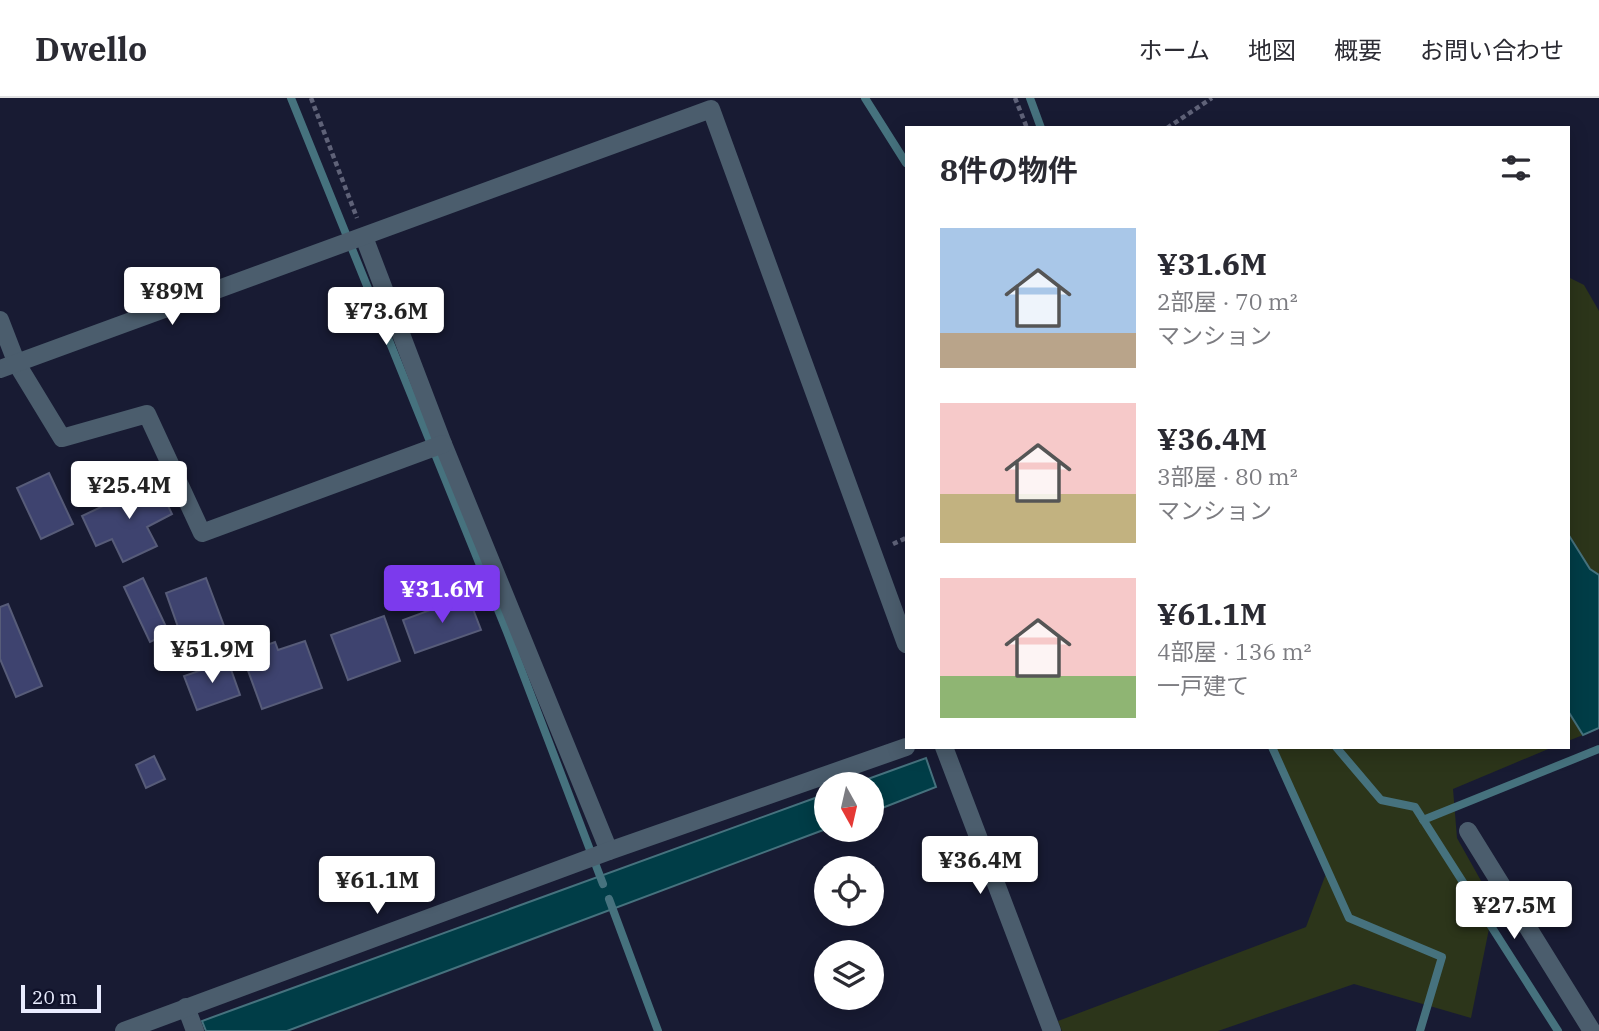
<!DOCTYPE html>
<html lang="ja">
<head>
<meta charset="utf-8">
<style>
	body { margin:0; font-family:"IBM Plex Serif","Noto Sans JP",serif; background:#f2f2f3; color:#2b2b33; height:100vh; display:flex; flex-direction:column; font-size:26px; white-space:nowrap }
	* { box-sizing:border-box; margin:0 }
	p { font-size:23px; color:#7c7c81 }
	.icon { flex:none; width:38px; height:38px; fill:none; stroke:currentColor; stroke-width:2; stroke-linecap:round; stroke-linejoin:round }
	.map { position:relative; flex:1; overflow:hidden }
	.panel { position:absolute; left:905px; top:28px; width:665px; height:623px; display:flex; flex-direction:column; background:#fff; border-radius:0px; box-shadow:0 4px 18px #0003 }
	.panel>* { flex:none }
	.needle { width:46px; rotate:172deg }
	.controls { position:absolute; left:814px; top:674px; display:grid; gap:14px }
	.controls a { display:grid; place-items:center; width:70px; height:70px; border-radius:50%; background:#fff; box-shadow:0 4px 18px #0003; font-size:35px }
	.scale { position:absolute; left:21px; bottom:18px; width:80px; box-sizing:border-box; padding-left:7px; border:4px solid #e9ecfe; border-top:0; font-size:19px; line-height:24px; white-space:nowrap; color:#e9ecfe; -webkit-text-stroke:5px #0f1129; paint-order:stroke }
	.price { position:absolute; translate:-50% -60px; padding:0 16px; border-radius:7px; background:#fff; color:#222; font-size:23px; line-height:46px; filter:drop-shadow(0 2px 4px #0008) }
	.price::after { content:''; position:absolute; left:50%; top:42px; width:21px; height:16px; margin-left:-10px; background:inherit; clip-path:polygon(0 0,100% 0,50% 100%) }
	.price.active { background:#7c3aed; color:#fff }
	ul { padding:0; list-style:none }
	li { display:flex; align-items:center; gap:21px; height:175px; padding:0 35px }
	li span { display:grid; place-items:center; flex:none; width:196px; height:140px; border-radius:0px; color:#555 }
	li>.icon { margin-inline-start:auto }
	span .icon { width:84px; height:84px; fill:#fffc; stroke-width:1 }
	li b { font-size:30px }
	h2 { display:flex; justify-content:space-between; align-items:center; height:84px; padding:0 35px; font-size:30px }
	header { display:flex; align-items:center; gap:42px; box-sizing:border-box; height:98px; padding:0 35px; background:#fff; border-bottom:2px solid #e1e1e2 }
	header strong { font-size:33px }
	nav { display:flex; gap:38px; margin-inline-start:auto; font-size:24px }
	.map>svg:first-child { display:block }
	.green { fill:#2c351a }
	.water { fill:#003d47; stroke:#46727e; stroke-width:2 }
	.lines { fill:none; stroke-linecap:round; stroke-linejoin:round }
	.stream { stroke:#46727e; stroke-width:8 }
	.building { fill:#3e436f; stroke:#575c79; stroke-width:2 }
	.path { stroke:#5f6278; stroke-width:4.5; stroke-dasharray:5 3.5; stroke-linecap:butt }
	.minor { stroke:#4b5d6d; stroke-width:18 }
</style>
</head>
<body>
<header>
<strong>Dwello</strong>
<nav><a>ホーム</a><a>地図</a><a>概要</a><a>お問い合わせ</a></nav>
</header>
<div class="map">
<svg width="1599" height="933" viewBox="0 0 1599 933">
	<rect width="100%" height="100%" fill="#181b33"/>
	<!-- green -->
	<g class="green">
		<path d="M1568,179l16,8 15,26v264l-9,-6 -22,-35z"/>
		<path d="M1568,613l15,24 -15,6z"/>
		<path d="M1272,649h281l-100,42 4,49 37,66 -23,114 -117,-34 -136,47h-156l-4,-10 248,-94 21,-56z"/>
	</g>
	<!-- water -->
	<g class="water">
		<path d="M1568,436l22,35 9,6v153l-16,7 -15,-24z"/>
		<path d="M926,660l10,29 -64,25v-28h-18z"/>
		<path d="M826,696v35l-539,202h-81l-4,-10z"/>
	</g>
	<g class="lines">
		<!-- stream -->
		<g class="stream">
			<path d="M291,0l216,534 96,252"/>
			<path d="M865,0l41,65"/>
			<path d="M1030,0l11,30"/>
			<path d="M1272,649l77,171 93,39 -22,74"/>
			<path d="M1336,649l45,53 34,7 143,224"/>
			<path d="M1423,722l176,-71"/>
			<path d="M609,801l49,132"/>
		</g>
	</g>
	<!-- building -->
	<g class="building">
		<path d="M49,375l24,51 -32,15 -24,-51z"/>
		<path d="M156,383l16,33 -25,13 10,19 -34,16 -11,-23 -16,7 -14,-30z"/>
		<path d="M143,480l26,55 -19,9 -26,-55z"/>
		<path d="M206,480l18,48 -41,15 -17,-48z"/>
		<path d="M468,498l13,34 -66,23 -12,-33z"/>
		<path d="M8,506l34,82 -26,11 -16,-38v-52z"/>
		<path d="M384,518l16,45 -52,19 -17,-45z"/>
		<path d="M305,543l17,47 -60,21 -20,-55 33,-12 3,8z"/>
		<path d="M228,563l12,34 -43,15 -13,-34z"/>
		<path d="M154,658l11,23 -19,9 -10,-23z"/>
	</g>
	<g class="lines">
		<!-- path -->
		<g class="path">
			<path d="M311,0l46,120"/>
			<path d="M1015,0l12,30"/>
			<path d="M1167,30l45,-30"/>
			<path d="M893,446l13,-6"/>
		</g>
		<!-- minor -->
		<g class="minor">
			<path d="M364,139l79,207 166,407"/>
			<path d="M0,222l17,44 45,74 85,-24 55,119 241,-89"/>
			<path d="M0,271l711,-260 195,535"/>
			<path d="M944,649l108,284"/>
			<path d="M1468,733l124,200"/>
			<path d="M186,909l9,24"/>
			<path d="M124,933l485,-180 297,-104"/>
		</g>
	</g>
</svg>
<div class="controls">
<a><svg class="needle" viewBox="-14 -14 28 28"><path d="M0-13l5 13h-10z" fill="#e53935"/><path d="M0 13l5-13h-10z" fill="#7c7c81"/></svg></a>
<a><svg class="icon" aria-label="locate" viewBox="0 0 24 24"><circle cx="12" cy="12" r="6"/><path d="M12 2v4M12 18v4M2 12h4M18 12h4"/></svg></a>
<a><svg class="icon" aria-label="layers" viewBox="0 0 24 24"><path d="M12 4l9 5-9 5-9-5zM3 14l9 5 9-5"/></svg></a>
</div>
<div class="scale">20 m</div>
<b class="price" style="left:172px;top:229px">¥89M</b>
<b class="price" style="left:386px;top:249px">¥73.6M</b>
<b class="price" style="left:129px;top:423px">¥25.4M</b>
<b class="price active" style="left:442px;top:527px">¥31.6M</b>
<b class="price" style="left:212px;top:587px">¥51.9M</b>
<b class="price" style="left:980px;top:798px">¥36.4M</b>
<b class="price" style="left:377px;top:818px">¥61.1M</b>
<b class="price" style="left:1514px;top:843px">¥27.5M</b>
<section class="panel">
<h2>8件の物件<svg class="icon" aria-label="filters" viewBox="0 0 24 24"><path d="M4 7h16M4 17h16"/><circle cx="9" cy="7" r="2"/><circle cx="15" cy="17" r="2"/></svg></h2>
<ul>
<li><span style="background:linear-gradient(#a9c7e8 75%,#b9a48a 0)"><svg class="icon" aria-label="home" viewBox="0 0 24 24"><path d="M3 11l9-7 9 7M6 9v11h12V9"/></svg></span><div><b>¥31.6M</b><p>2部屋 · 70 m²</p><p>マンション</p></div></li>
<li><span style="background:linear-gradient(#f6c9c9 65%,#c2b280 0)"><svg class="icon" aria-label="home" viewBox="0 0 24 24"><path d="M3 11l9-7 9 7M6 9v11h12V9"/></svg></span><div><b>¥36.4M</b><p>3部屋 · 80 m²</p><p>マンション</p></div></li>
<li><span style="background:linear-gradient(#f6c9c9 70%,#8fb573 0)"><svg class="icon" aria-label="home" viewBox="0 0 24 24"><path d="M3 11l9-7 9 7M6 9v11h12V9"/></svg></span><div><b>¥61.1M</b><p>4部屋 · 136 m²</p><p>一戸建て</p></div></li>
</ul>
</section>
</div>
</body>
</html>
